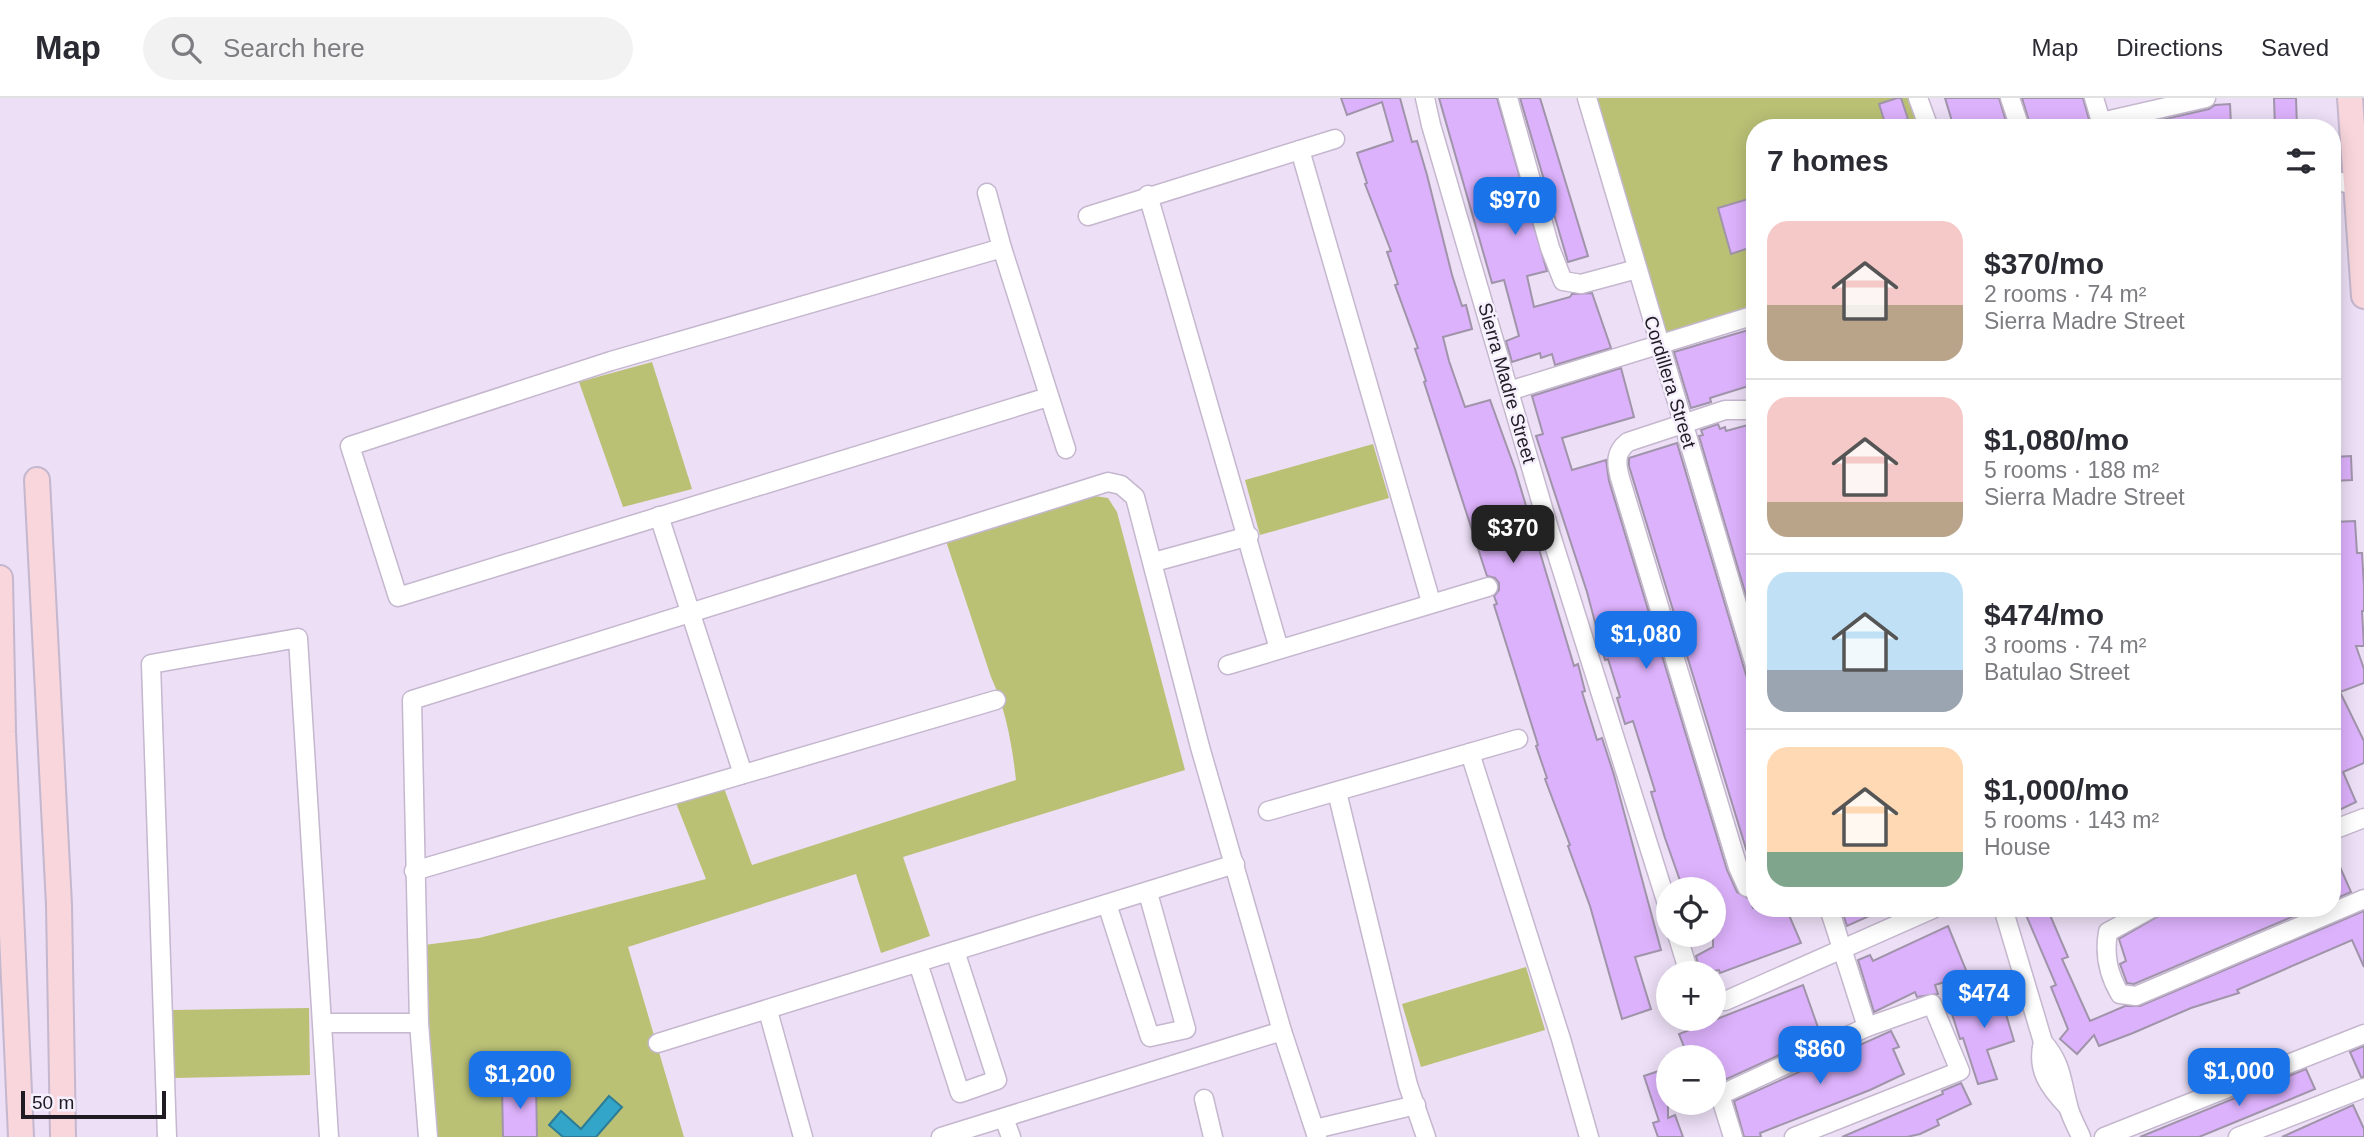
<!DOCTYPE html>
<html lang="en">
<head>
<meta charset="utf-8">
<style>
	body { margin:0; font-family:Helvetica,sans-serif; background:#f2f2f3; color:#2b2b33; height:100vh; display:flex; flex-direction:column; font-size:26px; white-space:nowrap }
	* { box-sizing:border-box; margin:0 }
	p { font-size:23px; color:#7c7c81 }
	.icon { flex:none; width:38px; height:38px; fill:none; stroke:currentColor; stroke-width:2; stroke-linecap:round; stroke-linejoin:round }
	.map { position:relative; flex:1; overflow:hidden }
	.sheet { position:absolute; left:1746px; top:21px; width:595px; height:798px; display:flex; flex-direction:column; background:#fff; border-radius:28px; box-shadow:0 4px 18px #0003 }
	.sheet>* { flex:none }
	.fabs { position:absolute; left:1656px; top:779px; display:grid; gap:14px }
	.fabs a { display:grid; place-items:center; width:70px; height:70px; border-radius:50%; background:#fff; box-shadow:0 4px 18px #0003; font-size:35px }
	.scale { position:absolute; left:21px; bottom:18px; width:145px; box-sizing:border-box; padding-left:7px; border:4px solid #201b23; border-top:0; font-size:19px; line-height:24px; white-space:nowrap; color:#201b23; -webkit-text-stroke:5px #f6effd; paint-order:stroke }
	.price { position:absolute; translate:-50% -60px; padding:0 16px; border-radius:14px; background:#1a73e8; color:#fff; font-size:23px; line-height:46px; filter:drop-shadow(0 2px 4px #0008) }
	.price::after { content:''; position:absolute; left:50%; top:42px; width:21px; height:16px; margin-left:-10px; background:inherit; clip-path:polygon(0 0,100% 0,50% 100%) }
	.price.active { background:#222; color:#fff }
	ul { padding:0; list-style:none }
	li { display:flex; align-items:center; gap:21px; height:175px; padding:0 21px }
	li+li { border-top:2px solid #e1e1e2 }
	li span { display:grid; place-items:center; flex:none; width:196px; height:140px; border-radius:21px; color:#555 }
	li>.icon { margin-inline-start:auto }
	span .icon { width:84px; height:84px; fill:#fffc; stroke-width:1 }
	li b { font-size:30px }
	h2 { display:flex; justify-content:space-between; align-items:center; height:84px; padding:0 21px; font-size:30px }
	header { display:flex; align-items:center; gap:42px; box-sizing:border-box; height:98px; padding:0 35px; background:#fff; border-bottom:2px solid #e1e1e2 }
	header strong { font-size:33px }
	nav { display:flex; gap:38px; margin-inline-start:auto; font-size:24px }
	.search { width:490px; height:63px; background:#f2f2f3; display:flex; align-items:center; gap:18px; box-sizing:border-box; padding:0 24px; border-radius:38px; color:#7c7c81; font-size:26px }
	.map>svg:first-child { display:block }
	.green { fill:#bac175 }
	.water { fill:#33a5c8; stroke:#2d7c96; stroke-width:2 }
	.building { fill:#ddb2fc; stroke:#a094aa; stroke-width:2 }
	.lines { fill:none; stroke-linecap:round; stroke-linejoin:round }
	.street-casing { stroke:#c4b7ce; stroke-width:21 }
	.secondary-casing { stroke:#c4b7ce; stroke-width:28 }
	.street { stroke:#fff; stroke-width:18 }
	.secondary { stroke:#f8d6dc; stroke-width:24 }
	.labels { text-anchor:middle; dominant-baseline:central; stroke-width:5; stroke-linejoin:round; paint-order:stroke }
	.street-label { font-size:19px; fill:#201b23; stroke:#f6effd }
</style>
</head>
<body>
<header>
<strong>Map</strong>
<div class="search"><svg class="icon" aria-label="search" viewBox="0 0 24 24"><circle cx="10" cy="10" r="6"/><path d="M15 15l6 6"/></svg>Search here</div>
<nav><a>Map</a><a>Directions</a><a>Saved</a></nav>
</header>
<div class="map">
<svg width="2364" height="1039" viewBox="0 0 2364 1039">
	<rect width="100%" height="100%" fill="#ecdff6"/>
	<!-- green -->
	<g class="green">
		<path d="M1593,0h318l10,30h-166v180l-94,29z"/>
		<path d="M652,264l40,127 -69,18 -44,-125z"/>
		<path d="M1373,346l16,54 -129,37 -15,-55z"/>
		<path d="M1088,397l20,3 9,14 68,258 -282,87 27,79 -49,17 -25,-79 -228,73 56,190h-250l-9,-68 -1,-124 55,-7 227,-59 -30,-76 48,-15 28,77 264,-85c-4,-36 -10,-70 -25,-103l-45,-136z"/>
		<path d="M1526,869l19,63 -124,37 -19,-63z"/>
		<path d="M309,910l1,67 -136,3 -1,-68z"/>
	</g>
	<!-- water -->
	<path class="water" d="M609,998l13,11 -26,30h-33l-14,-12 12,-14 20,18z"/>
	<!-- building -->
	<g class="building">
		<path d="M1341,0h59l12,44 5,-1 10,34 25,100 10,31 4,-1 6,24 -29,8 6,24 16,46 25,-7 25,69 59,197 4,-2 7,27 -3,1 15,48 5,-2 12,37 47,175 -26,7 16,52 -29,10 -32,-113 -22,-60 2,-1 -25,-66 2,-1 -11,-32 2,-1 -44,-140 3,-1 -3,-8 5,-6v-7l-4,-5 -8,-2 -4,-12 -59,-182 2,-1 -11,-32 3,-1 -23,-63 3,-1 -11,-32 4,-1 -26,-67 2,-1 -10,-30 36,-12 -11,-39 -35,13z"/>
		<path d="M1439,0h58l50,173 -20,5 7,31 36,-10 2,-3 20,-1 19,55 -56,17 -3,-11 -11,4 -1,-5 -28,9 -6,-21 13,-5 -15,-56 -12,3z"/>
		<path d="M1520,0h20l48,158 -20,6z"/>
		<path d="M1897,0h4l7,21 -22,7 -7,-22z"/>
		<path d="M1945,0h54l9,30h-54z"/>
		<path d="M2022,0h61l7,25 -15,5h-8l-2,-6 -18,6h-16z"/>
		<path d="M2274,0h22l1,30h-22z"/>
		<path d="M2230,6l1,21 -92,3v-3l70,-16 6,-4z"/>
		<path d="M1755,99v49l-24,8 -13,-46z"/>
		<path d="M1755,230v56l-45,14 1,4 -20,6 -17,-56z"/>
		<path d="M1621,270l13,49 -72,21 10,32 34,-10 3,21 118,389 10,22 13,7 3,9h33l15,35 -81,30 -1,-3 -19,3 -4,-17 17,-9v-58h-30l-18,-51 -14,-46 4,-1 -22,-70 -8,3 -8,-26 3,-1 -12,-38 -3,1 -18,-68 -51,-156 7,-2 -11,-38z"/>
		<path d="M1755,325v203l-56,-190 4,-1 -2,-5 17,-6 2,5 5,-2 1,4z"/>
		<path d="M1677,345l78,262 -1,170 -125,-409v-8z"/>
		<path d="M2351,358l1,24 -19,1v-24z"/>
		<path d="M2355,423l2,32h5l2,34v24h-2l2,35h-8l8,23v14l-24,9 24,49v22l-21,9 13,30 -23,11v-152l3,-1 -2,-36 5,-1 -6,-101z"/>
		<path d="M2333,753l18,41 -18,8z"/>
		<path d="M1841,810h46l-40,18z"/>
		<path d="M2023,810h24l21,49 -6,2 28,62 35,-15h15l224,-95v56l-12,-27 -115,50 2,3 -48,15 -58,25 -34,13 -5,-11 -17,19 -17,-15 8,-10 -17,-42 5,-2z"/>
		<path d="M2172,810h141l-179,76 -7,-1 -7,-19 6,-3 -7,-22z"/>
		<path d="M1948,828l20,49 -33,10 3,9 -21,3 -2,-5 -41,20 -16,-52 12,-5 3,6z"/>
		<path d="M1997,886l17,57 -27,9 10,29 -19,5 -15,-46 -3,1 -8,-25 25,-9 -4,-15z"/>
		<path d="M1803,887l18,51 -103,47 -5,-14v-12h-25l-9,-23z"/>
		<path d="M1891,933l8,16 -6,2 11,25 -34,16 -110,43 1,4h-17l-10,-36z"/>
		<path d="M2364,948v31h-3l-11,-25z"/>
		<path d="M1668,970v50l7,-3 8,22h-25l-5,-14 6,-2 -15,-45z"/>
		<path d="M2306,971l9,20 -48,20 -68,28h-59z"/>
		<path d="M1961,985l10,21 -34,16 2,5 -19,9 -13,3h-65l101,-43 -1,-3z"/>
		<path d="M536,987l1,52h-34l-1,-51z"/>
		<path d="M2353,1007l11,24v8h-82z"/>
	</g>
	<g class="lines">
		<defs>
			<g id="street">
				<path d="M1425,0l6,27 119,407 118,375"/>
				<path d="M1508,0l42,150 13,33 18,3 56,-15"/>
				<path d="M1587,0l168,567"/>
				<path d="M1918,0l11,30"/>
				<path d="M2010,0l10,30"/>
				<path d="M2094,0l9,30"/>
				<path d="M2101,24l105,-24"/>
				<path d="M1300,52l131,452"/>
				<path d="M2333,83l23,3"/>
				<path d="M987,95l15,55 64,201"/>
				<path d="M1148,97l131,454"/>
				<path d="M1088,118l247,-77"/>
				<path d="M1002,150l-391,113 -261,85 48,151 650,-200"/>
				<path d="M1509,293l246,-76"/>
				<path d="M1755,312h-30l-97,32c-13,10 -12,21 -8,36l118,389 9,20 8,2"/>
				<path d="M659,418l84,258"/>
				<path d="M1154,464l95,-26"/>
				<path d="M1228,567l260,-78"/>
				<path d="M1470,655l91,286 28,98"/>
				<path d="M1337,694l71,293 18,52"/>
				<path d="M1268,713l250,-72"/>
				<path d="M2333,732l31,-12"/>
				<path d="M414,773l582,-171"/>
				<path d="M1107,806l43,133 36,-8 -38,-136"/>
				<path d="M1829,810l38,119"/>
				<path d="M2003,810l40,134c19,22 18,37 25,63 2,11 9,22 13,32"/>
				<path d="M2152,810l-44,24c-4,23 0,42 12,62l16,2 228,-97"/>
				<path d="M1677,836l12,39"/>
				<path d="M918,865l42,130 37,-13 -42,-129"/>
				<path d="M1713,903h12l210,-93"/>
				<path d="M768,913l35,126"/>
				<path d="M323,925h96"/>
				<path d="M2043,944c-7,28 6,45 25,65"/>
				<path d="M658,945l577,-179"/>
				<path d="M1204,1001l9,38"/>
				<path d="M1004,1020l7,19"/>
				<path d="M1315,1031l101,-24"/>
				<path d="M167,1039l-16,-473 147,-26 31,499"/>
				<path d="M428,1039l-9,-114 -7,-323 696,-218 13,3 14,12 65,250 82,284 35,106"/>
				<path d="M941,1039l341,-106"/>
				<path d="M1733,1039l-13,-42 147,-68 65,-23 28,67 -166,66"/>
				<path d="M2104,1039l260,-103"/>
				<path d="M2238,1039l126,-49"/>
			</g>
			<g id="secondary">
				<path d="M2350,0l14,198"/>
				<path d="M37,382l22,425 4,232"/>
				<path d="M0,480l3,154 18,405"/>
			</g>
		</defs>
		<!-- street casing -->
		<use href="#street" class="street-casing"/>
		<!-- secondary casing -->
		<use href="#secondary" class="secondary-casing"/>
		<!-- street -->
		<use href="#street" class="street"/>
		<!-- secondary -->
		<use href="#secondary" class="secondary"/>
	</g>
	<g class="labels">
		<!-- street labels -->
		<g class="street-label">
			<text transform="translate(1670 284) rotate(73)">Cordillera Street</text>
			<text transform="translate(1507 285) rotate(74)">Sierra Madre Street</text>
		</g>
	</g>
</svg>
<div class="fabs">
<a><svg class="icon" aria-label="locate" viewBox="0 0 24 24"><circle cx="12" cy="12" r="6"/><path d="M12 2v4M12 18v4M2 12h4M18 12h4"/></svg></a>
<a>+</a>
<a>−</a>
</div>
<div class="scale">50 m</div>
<b class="price" style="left:1515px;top:139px">$970</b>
<b class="price active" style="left:1513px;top:467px">$370</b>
<b class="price" style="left:1646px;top:573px">$1,080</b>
<b class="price" style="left:1984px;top:932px">$474</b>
<b class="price" style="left:1820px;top:988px">$860</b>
<b class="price" style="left:2239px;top:1010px">$1,000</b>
<b class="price" style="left:520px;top:1013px">$1,200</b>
<section class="sheet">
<h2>7 homes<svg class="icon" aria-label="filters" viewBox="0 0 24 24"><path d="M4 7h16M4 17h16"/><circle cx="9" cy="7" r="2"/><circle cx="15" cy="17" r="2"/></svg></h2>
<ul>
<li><span style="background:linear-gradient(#f6c9c9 60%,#b9a48a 0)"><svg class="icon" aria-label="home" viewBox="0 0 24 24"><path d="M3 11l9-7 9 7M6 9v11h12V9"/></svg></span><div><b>$370/mo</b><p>2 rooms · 74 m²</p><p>Sierra Madre Street</p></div></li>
<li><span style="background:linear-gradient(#f6c9c9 75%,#b9a48a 0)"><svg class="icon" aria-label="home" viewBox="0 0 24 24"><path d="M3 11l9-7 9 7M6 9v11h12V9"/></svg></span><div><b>$1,080/mo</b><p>5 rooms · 188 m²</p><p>Sierra Madre Street</p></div></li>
<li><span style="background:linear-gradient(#bfe0f5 70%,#9aa5b1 0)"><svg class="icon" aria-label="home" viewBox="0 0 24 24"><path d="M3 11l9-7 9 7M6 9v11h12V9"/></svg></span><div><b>$474/mo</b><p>3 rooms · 74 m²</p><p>Batulao Street</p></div></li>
<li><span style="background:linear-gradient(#ffd9b3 75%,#7fa58c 0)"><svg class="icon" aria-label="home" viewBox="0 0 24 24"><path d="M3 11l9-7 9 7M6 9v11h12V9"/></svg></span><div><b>$1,000/mo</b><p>5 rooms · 143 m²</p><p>House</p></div></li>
</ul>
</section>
</div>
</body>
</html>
